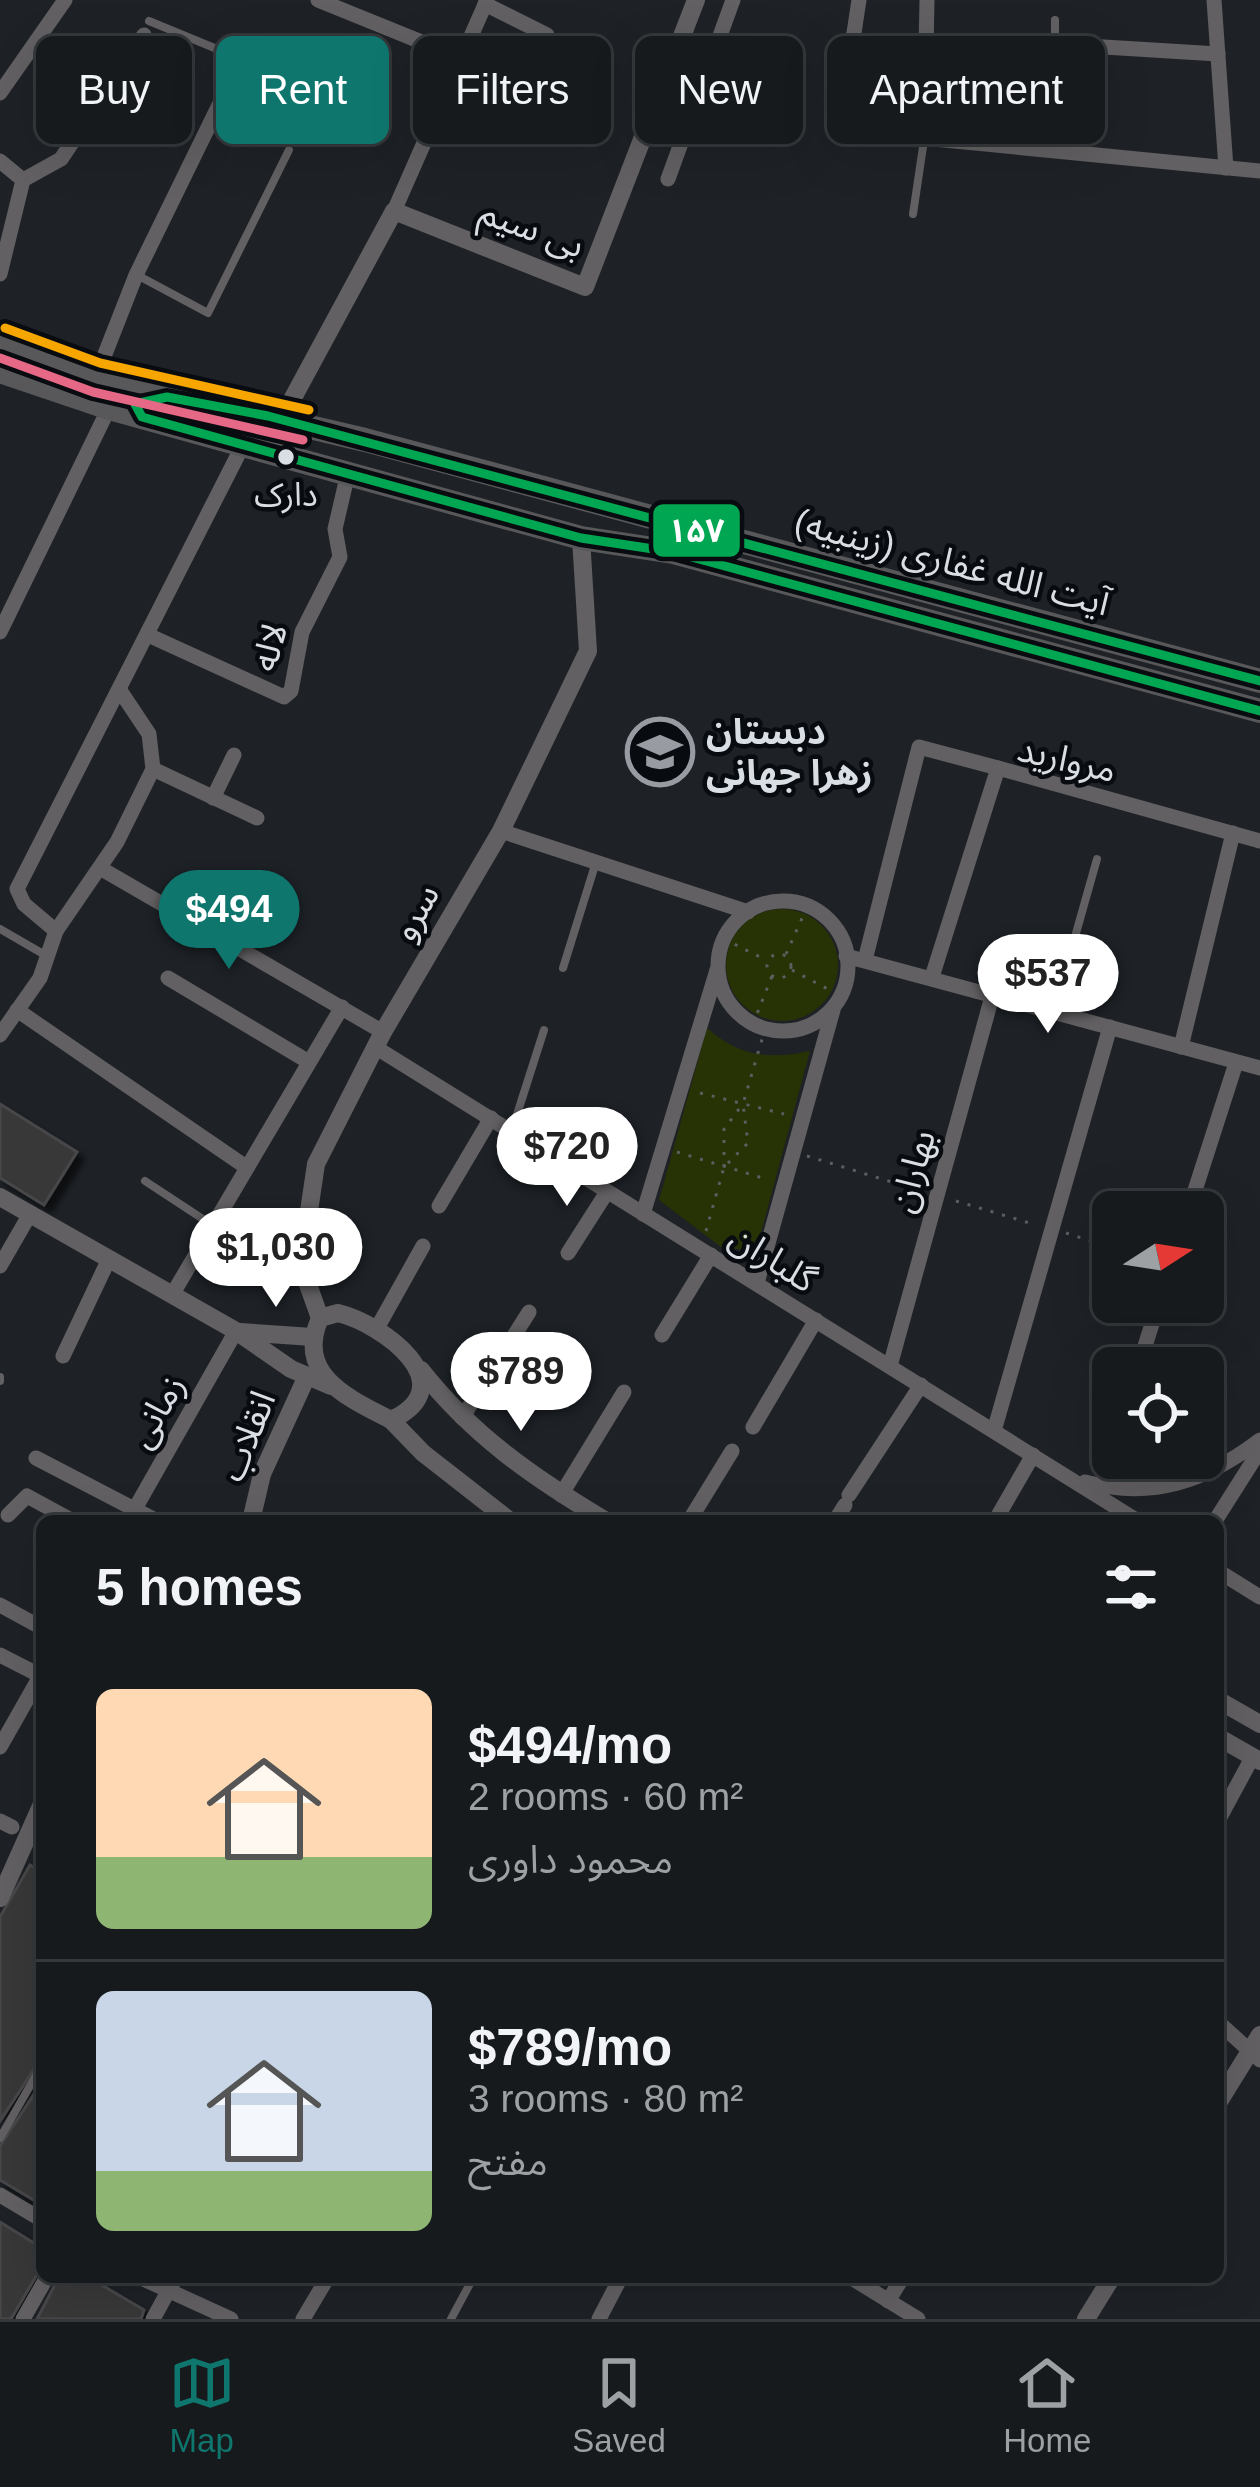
<!DOCTYPE html>
<html lang="en">
<head>
<meta charset="utf-8">
<style>
	body { margin:0; font-family:Arial,"Noto Sans Arabic",sans-serif; background:#23272a; color:#f1f3f6; height:100vh; display:flex; flex-direction:column; font-size:45px; white-space:nowrap }
	* { box-sizing:border-box; margin:0 }
	p { font-size:39px; color:#9ea1a4 }
	.icon { flex:none; width:66px; height:66px; fill:none; stroke:currentColor; stroke-width:2; stroke-linecap:round; stroke-linejoin:round }
	.map { position:relative; flex:1; overflow:hidden }
	.panel { position:absolute; left:36px; top:1515px; width:1188px; height:768px; display:flex; flex-direction:column; background:#161a1d; border-radius:18px; box-shadow:0 12px 48px #0002,0 0 0 3px #35383b }
	.panel>* { flex:none }
	.top-card { position:absolute; left:36px; top:36px; width:1188px; height:108px; display:flex; gap:24px }
	.needle { width:78px; rotate:78deg }
	.tools { position:absolute; left:1092px; top:1191px; display:grid; gap:24px }
	.tools a { display:grid; place-items:center; width:132px; height:132px; border-radius:18px; background:#161a1d; box-shadow:0 12px 48px #0002,0 0 0 3px #35383b; font-size:60px }
	.price { position:absolute; translate:-50% -102px; padding:0 27px; border-radius:42px; background:#fff; color:#222; font-size:39px; line-height:78px; filter:drop-shadow(0 3px 6px #0008) }
	.price::after { content:''; position:absolute; left:50%; top:72px; width:36px; height:27px; margin-left:-18px; background:inherit; clip-path:polygon(0 0,100% 0,50% 100%) }
	.price.current { background:#0f766e; color:#fff }
	ul { padding:0; list-style:none }
	li { display:flex; align-items:center; gap:36px; height:300px; padding:0 60px }
	li+li { border-top:3px solid #35383b }
	li span { display:grid; place-items:center; flex:none; width:336px; height:240px; border-radius:18px; color:#555 }
	li>.icon { margin-inline-start:auto }
	span .icon { width:144px; height:144px; fill:#fffc; stroke-width:1 }
	li b { font-size:51px }
	h2 { display:flex; justify-content:space-between; align-items:center; height:144px; padding:0 60px; font-size:51px }
	.tag { padding:0 42px; border-radius:18px; background:#161a1d; box-shadow:0 12px 48px #0002,0 0 0 3px #35383b; font-size:42px; line-height:108px }
	.tag.current { background:#0f766e; color:#fff }
	.tab-bar { display:flex; justify-content:space-around; align-items:center; height:168px; border-top:3px solid #35383b; background:#161a1d; font-size:33px; color:#9ea1a4 }
	.tab-bar a { display:grid; justify-items:center; gap:6px }
	.tab-bar .current { color:#0f766e }
	.map>svg:first-child { display:block }
	.green { fill:#273205 }
	.building { fill:#383839; stroke:#474748; stroke-width:3; filter:url(#shadow) }
	.lines { fill:none; stroke-linecap:round; stroke-linejoin:round }
	.path { stroke:#5d5e60; stroke-width:3; stroke-dasharray:3 9; stroke-linecap:butt }
	.service { stroke:#626062; stroke-width:8 }
	.minor { stroke:#626062; stroke-width:15 }
	.tertiary { stroke:#626062; stroke-width:18 }
	.primary { stroke:#58585a; stroke-width:24 }
	.bus-1-casing { stroke:#080b0f; stroke-width:18 }
	.bus-2-casing { stroke:#080b0f; stroke-width:18 }
	.bus-3-casing { stroke:#080b0f; stroke-width:18 }
	.bus-1 { stroke:#00a651; stroke-width:9 }
	.bus-2 { stroke:#e56886; stroke-width:9 }
	.bus-3 { stroke:#f7a600; stroke-width:9 }
	.bus-dot { fill:#d9dee4; stroke:#080b0f; stroke-width:4.5 }
	.labels { text-anchor:middle; dominant-baseline:central; stroke-width:9; stroke-linejoin:round; paint-order:stroke }
	.bus-label { font-size:33px; fill:#d9dee4; stroke:#080b0f }
	.street-label { font-size:36px; fill:#d9dee4; stroke:#080b0f }
	.poi-label { font-size:36px; font-weight:bold; fill:#d9dee4; stroke:#080b0f; text-anchor:start }
	.line-badge { stroke:#080b0f; stroke-width:4.5 }
	.badge-label { font-size:33px; text-anchor:middle; font-weight:bold; fill:#fff }
</style>
</head>
<body>
<div class="map">
<svg width="1260" height="2319" viewBox="0 0 1260 2319">
	<defs>
		<filter id="shadow"><feDropShadow dx="7" dy="7" stdDeviation="3" flood-color="#0009"/></filter>
	</defs>
	<rect width="100%" height="100%" fill="#1e2227"/>
	<!-- green -->
	<g class="green">
		<circle cx="782" cy="965" r="56"/>
		<path d="M707,1028c31,28 63,32 103,23l-51,189 -15,10 -23,-3 -62,-47z"/>
	</g>
	<!-- building -->
	<g class="building">
		<path d="M0,1104l77,48 -33,53 -44,-27z"/>
		<path d="M30,1865l12,7v185l-42,64v-204z"/>
		<path d="M42,2082v123l-42,-25v-34z"/>
		<path d="M0,2222l42,26v18l-31,53h-11z"/>
		<path d="M59,2277h29l56,33 -3,9h-104z"/>
	</g>
	<g class="lines">
		<!-- path -->
		<g class="path">
			<path d="M724,939l42,21"/>
			<path d="M786,954l21,-47"/>
			<circle cx="779" cy="966" r="12"/>
			<path d="M792,970l45,24"/>
			<path d="M753,1024l19,-48"/>
			<path d="M700,1093l84,21"/>
			<path d="M677,1152l89,27"/>
			<path d="M807,1156l111,34"/>
			<path d="M724,1167v-38l18,-24"/>
			<path d="M956,1201l77,23"/>
			<path d="M706,1231l18,-64 24,-24 -5,-39 22,-75"/>
			<path d="M1066,1233l47,15"/>
		</g>
		<!-- service -->
		<g class="service">
			<path d="M1055,20v46"/>
			<path d="M149,21l170,70"/>
			<path d="M976,69l3,73"/>
			<path d="M877,80l1,52"/>
			<path d="M1086,93l1,-46"/>
			<path d="M913,214l11,-74"/>
			<path d="M137,275l71,38 81,-163"/>
			<path d="M0,929l45,26"/>
			<path d="M563,968l33,-106"/>
			<path d="M1054,1011l43,-152"/>
			<path d="M512,1130l32,-100"/>
			<path d="M145,1181l67,44"/>
			<path d="M0,1377v4"/>
			<path d="M0,2138l42,-73"/>
			<path d="M451,2319l21,-39"/>
		</g>
		<!-- minor -->
		<g class="minor">
			<path d="M318,0l143,58"/>
			<path d="M1214,0l12,168"/>
			<path d="M485,4l62,31"/>
			<path d="M1055,44l163,10"/>
			<path d="M926,51l1,-51"/>
			<path d="M850,59l9,-59"/>
			<path d="M452,78l74,31"/>
			<path d="M0,93l65,-93"/>
			<path d="M862,132l398,39"/>
			<path d="M0,161l23,19 -23,94"/>
			<path d="M668,179l65,-179"/>
			<path d="M23,180l38,-21 83,-124"/>
			<path d="M394,211l93,-211"/>
			<path d="M96,377l40,-102 106,-217"/>
			<path d="M0,632l109,-224"/>
			<path d="M148,635l136,62 7,-6 11,-59 38,-75 -5,-28 13,-56"/>
			<path d="M153,769l104,49"/>
			<path d="M213,798l21,-43"/>
			<path d="M501,831l247,81"/>
			<path d="M100,868l283,164"/>
			<circle cx="783" cy="966" r="65"/>
			<path d="M56,931l-32,-27 -7,-15 226,-444"/>
			<path d="M846,956l414,112"/>
			<path d="M865,960l54,-213 79,21"/>
			<path d="M932,977l66,-209 262,73"/>
			<path d="M168,978l141,84"/>
			<path d="M17,1010l229,157"/>
			<path d="M0,1035l40,-57 16,-47 61,-89 36,-73 -4,-35 -28,-42"/>
			<path d="M375,1047l763,474"/>
			<path d="M1181,1047l52,-214"/>
			<path d="M439,1206l52,-88"/>
			<path d="M1188,1212l48,-149"/>
			<path d="M643,1214l74,-244"/>
			<path d="M568,1253l39,-61"/>
			<path d="M0,1266l30,-52"/>
			<path d="M757,1283l76,-273"/>
			<path d="M172,1295l170,-288"/>
			<path d="M376,1330l47,-84"/>
			<path d="M662,1335l49,-80"/>
			<path d="M63,1356l45,-95"/>
			<path d="M890,1366l103,-373"/>
			<path d="M1138,1368l21,-66"/>
			<path d="M462,1418l67,-106"/>
			<path d="M753,1427l63,-107"/>
			<path d="M994,1431l116,-404"/>
			<path d="M36,1458l121,63"/>
			<path d="M1085,1482c68,18 121,-1 175,-42"/>
			<path d="M1101,1486l12,-37"/>
			<path d="M561,1495l63,-103"/>
			<path d="M849,1495l72,-110"/>
			<path d="M8,1515l19,-19 46,25"/>
			<path d="M128,1521l108,-190"/>
			<path d="M689,1521l43,-70"/>
			<path d="M835,1521l10,-16"/>
			<path d="M995,1521l38,-66"/>
			<path d="M1215,1521l45,-71"/>
			<path d="M1218,1571l42,26"/>
			<path d="M0,1605l42,23"/>
			<path d="M0,1655l41,21"/>
			<path d="M0,1747l42,-74"/>
			<path d="M0,1821l12,6"/>
			<path d="M1218,1821l35,-65"/>
			<path d="M1218,2022l42,38"/>
			<path d="M0,2195l42,25"/>
			<path d="M139,2277l92,42"/>
			<path d="M850,2277l68,42"/>
			<path d="M888,2301l15,-24"/>
			<path d="M23,2319l24,-42"/>
			<path d="M153,2319l23,-42"/>
			<path d="M303,2319l25,-42"/>
			<path d="M599,2319l22,-42"/>
		</g>
		<!-- tertiary -->
		<g class="tertiary">
			<path d="M281,420l113,-209 191,76 111,-287"/>
			<path d="M0,1197l236,134 55,38 40,17"/>
			<path d="M338,1313c45,11 128,72 53,107 -43,-22 -96,-45 -71,-102z"/>
			<path d="M320,1318l-19,-53 15,-101 67,-132 118,-201 87,-180 -7,-113"/>
			<path d="M240,1332l72,5"/>
			<path d="M421,1370c52,66 113,108 185,151"/>
			<path d="M391,1420l32,33 87,68"/>
			<path d="M251,1521l11,-47 45,-98"/>
			<path d="M1218,1700l42,24"/>
			<path d="M1218,1737l42,24"/>
			<path d="M0,1898l42,-94"/>
			<path d="M1218,2103l42,-68"/>
			<path d="M1086,2319l26,-42"/>
		</g>
		<!-- primary -->
		<g class="primary">
			<path d="M0,342l96,35 269,63 895,241"/>
			<path d="M0,371l109,37 472,130 92,14 587,159"/>
		</g>
		<defs>
			<path id="bus-1" d="M1260,681l-992,-265 -101,-19 -32,7 7,13 439,121 92,14 587,159"/>
			<path id="bus-2" d="M0,358l93,34 210,48"/>
			<path id="bus-3" d="M5,328l95,35 209,47"/>
		</defs>
		<!-- bus-1 casing -->
		<use href="#bus-1" class="bus-1-casing"/>
		<!-- bus-2 casing -->
		<use href="#bus-2" class="bus-2-casing"/>
		<!-- bus-3 casing -->
		<use href="#bus-3" class="bus-3-casing"/>
		<!-- bus-1 -->
		<use href="#bus-1" class="bus-1"/>
		<!-- bus-2 -->
		<use href="#bus-2" class="bus-2"/>
		<!-- bus-3 -->
		<use href="#bus-3" class="bus-3"/>
	</g>
	<!-- icons -->
	<defs>
		<symbol id="school-ring" viewBox="-11 -11 22 22"><circle r="9.5" fill="#080b0f" stroke="#989ca2" stroke-width="1.5"/><path d="M0-5L7-2L0 1L-7-2ZM-4 1L0 2.5L4 1V4Q0 6-4 4Z" fill="#989ca2"/></symbol>
	</defs>
	<g fill-rule="evenodd">
		<use href="#school-ring" x="622" y="714" width="76" height="76"/>
	</g>
	<!-- markers -->
	<circle class="bus-dot" cx="286" cy="457" r="10"/>
	<g class="labels">
		<!-- bus labels -->
		<g class="bus-label">
			<text x="286" y="494">دارک</text>
		</g>
		<!-- street labels -->
		<g class="street-label">
			<text transform="translate(532 228) rotate(20)">بی سیم</text>
			<text transform="translate(952 562) rotate(15)">آیت الله غفاری (زینبیه)</text>
			<text transform="translate(269 647) rotate(-74)">لاله</text>
			<text transform="translate(1067 759) rotate(13)">مروارید</text>
			<text transform="translate(415 912) rotate(-60)">سرو</text>
			<text transform="translate(912 1171) rotate(-74)">بهاران</text>
			<text transform="translate(773 1258) rotate(32)">گلباران</text>
			<text transform="translate(156 1411) rotate(-60)">زمانی</text>
			<text transform="translate(247 1436) rotate(-68)">انقلاب</text>
		</g>
		<!-- poi labels -->
		<g class="poi-label">
			<text x="706" y="731">دبستان<tspan x="706" dy="41">زهرا جهانی</tspan></text>
		</g>
	</g>
	<rect class="line-badge" x="651" y="502" width="91" height="57" rx="12" fill="#00a651"/>
	<g class="badge-label">
		<text x="696" y="542">۱۵۷</text>
	</g>
</svg>
<div class="tools">
<a><svg class="needle" viewBox="-14 -14 28 28"><path d="M0-13l5 13h-10z" fill="#e53935"/><path d="M0 13l5-13h-10z" fill="#9ea1a4"/></svg></a>
<a><svg class="icon" aria-label="locate" viewBox="0 0 24 24"><circle cx="12" cy="12" r="6"/><path d="M12 2v4M12 18v4M2 12h4M18 12h4"/></svg></a>
</div>
<b class="price current" style="left:229px;top:972px">$494</b>
<b class="price" style="left:1048px;top:1036px">$537</b>
<b class="price" style="left:567px;top:1209px">$720</b>
<b class="price" style="left:276px;top:1310px">$1,030</b>
<b class="price" style="left:521px;top:1434px">$789</b>
<div class="top-card">
<a class="tag">Buy</a>
<a class="tag current">Rent</a>
<a class="tag">Filters</a>
<a class="tag">New</a>
<a class="tag">Apartment</a>
</div>
<section class="panel">
<h2>5 homes<svg class="icon" aria-label="filters" viewBox="0 0 24 24"><path d="M4 7h16M4 17h16"/><circle cx="9" cy="7" r="2"/><circle cx="15" cy="17" r="2"/></svg></h2>
<ul>
<li><span style="background:linear-gradient(#ffd9b3 70%,#8fb573 0)"><svg class="icon" aria-label="home" viewBox="0 0 24 24"><path d="M3 11l9-7 9 7M6 9v11h12V9"/></svg></span><div><b>$494/mo</b><p>2 rooms · 60 m²</p><p>محمود داوری</p></div></li>
<li><span style="background:linear-gradient(#c9d6e8 75%,#8fb573 0)"><svg class="icon" aria-label="home" viewBox="0 0 24 24"><path d="M3 11l9-7 9 7M6 9v11h12V9"/></svg></span><div><b>$789/mo</b><p>3 rooms · 80 m²</p><p>مفتح</p></div></li>
</ul>
</section>
</div>
<nav class="tab-bar">
<a class="current"><svg class="icon" aria-label="map" viewBox="0 0 24 24"><path d="M3 6l6-2 6 2 6-2v14l-6 2-6-2-6 2zM9 4v14M15 6v14"/></svg>Map</a>
<a><svg class="icon" aria-label="saved" viewBox="0 0 24 24"><path d="M7 4h10v16l-5-4-5 4z"/></svg>Saved</a>
<a><svg class="icon" aria-label="home" viewBox="0 0 24 24"><path d="M3 11l9-7 9 7M6 9v11h12V9"/></svg>Home</a>
</nav>
</body>
</html>
